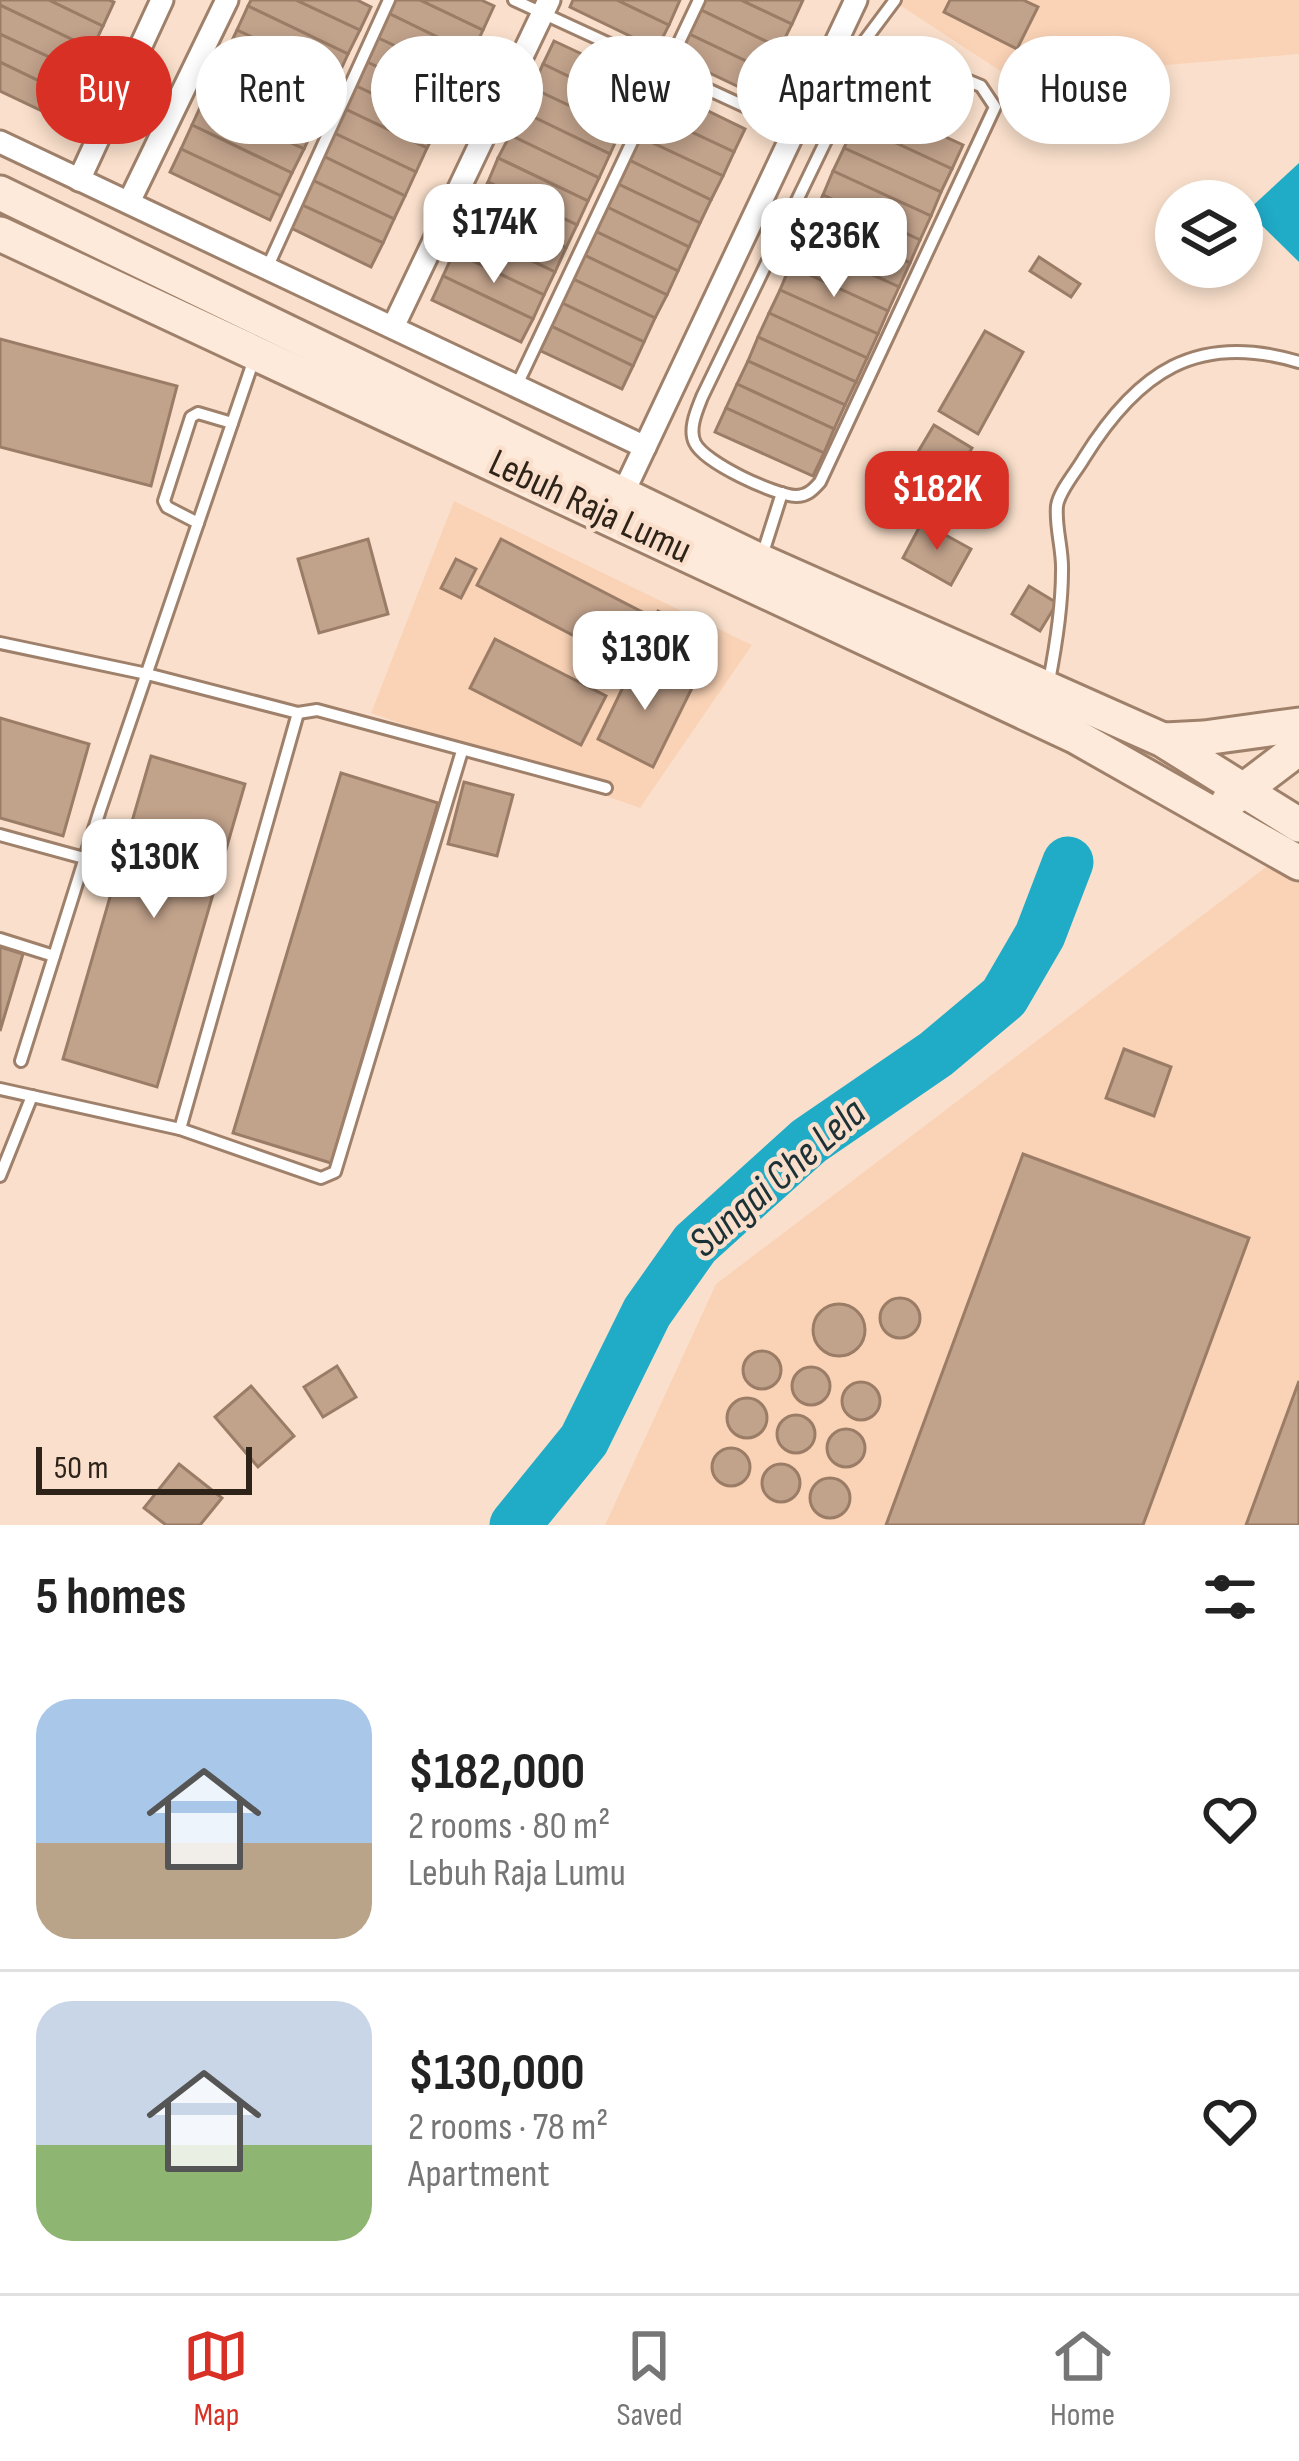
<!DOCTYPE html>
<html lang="en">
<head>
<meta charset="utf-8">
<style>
	body { margin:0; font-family:"Sofia Sans Condensed",sans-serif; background:#f2f2f2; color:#222; height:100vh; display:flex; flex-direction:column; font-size:45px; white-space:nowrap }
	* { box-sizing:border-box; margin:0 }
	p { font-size:39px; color:#767676 }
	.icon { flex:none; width:66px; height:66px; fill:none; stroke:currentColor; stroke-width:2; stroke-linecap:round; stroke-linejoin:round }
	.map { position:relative; height:1525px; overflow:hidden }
	.details { display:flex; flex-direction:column; background:#fff; flex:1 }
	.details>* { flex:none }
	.guide { position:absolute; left:36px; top:36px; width:1227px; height:108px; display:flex; gap:24px }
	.tools { position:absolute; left:1155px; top:180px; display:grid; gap:24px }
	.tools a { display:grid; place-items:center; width:108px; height:108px; border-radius:50%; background:#fff; box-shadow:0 6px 18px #0003; font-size:60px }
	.scale { position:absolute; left:36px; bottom:30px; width:216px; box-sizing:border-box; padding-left:12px; border:6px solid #2e2319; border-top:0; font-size:33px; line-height:42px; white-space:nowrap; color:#2e2319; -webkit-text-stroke:9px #fae0cc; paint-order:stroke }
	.price { position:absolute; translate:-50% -102px; padding:0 27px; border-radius:24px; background:#fff; color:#222; font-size:39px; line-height:78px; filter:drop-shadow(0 3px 6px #0008) }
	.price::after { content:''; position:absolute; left:50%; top:72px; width:36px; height:27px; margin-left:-18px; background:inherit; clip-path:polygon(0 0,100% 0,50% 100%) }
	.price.current { background:#d93025; color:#fff }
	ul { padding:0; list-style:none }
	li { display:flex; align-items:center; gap:36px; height:300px; padding:0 36px }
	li+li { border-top:3px solid #e0e0e0 }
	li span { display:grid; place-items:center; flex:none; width:336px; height:240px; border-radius:36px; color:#555 }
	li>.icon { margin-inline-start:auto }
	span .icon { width:144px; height:144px; fill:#fffc; stroke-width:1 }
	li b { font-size:51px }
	h2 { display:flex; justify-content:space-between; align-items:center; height:144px; padding:0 36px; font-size:51px }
	.chip { padding:0 42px; border-radius:54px; background:#fff; box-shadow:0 6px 18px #0003; font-size:42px; line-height:108px }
	.chip.current { background:#d93025; color:#fff }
	.tab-bar { display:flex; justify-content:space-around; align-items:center; height:168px; border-top:3px solid #e0e0e0; background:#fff; font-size:33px; color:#767676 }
	.tab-bar a { display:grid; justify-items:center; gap:6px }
	.tab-bar .current { color:#d93025 }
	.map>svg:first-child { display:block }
	.built { fill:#fad3b6 }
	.water { fill:#20abc7 }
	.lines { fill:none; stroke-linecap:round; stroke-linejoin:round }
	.river { stroke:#20abc7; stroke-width:51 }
	.building { fill:#c1a28b; stroke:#9b7d67; stroke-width:3 }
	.lane-casing { stroke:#9f816b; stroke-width:16 }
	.street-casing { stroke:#9f816b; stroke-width:27 }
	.secondary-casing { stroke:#9f816b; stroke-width:39 }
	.lane { stroke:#fff; stroke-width:10 }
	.street { stroke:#fff; stroke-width:21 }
	.secondary { stroke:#feeada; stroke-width:33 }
	.labels { text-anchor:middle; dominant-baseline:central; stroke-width:9; stroke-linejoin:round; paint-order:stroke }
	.street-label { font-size:39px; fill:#2e2319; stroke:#fae0cc }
	.water-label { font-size:42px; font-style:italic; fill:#1b3136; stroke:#fae0cc }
</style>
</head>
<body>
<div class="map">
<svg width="1299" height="1525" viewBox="0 0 1299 1525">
	<rect width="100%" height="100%" fill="#fae0cc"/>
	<!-- built -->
	<g class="built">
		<path d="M892,0h407v54l-288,24z"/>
		<path d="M454,501l298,144 -112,163 -269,-95z"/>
		<path d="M1299,842v683h-694l111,-241z"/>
	</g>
	<!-- water -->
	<path class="water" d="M1299,163v99l-52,-51z"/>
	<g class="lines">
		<!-- river -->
		<path class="river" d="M515,1525l69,-85 63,-128 48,-68 114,-103 127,-87 68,-57 36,-62 28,-73"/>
	</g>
	<!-- building -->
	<g class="building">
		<path d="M0,0h49l54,26 -11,23 -92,-44z"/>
		<path d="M49,0h60l5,2 -11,24z"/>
		<path d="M251,0h45l64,30 -12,24 -100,-48z"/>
		<path d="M296,0h61l14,7 -11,23z"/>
		<path d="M394,0h26l63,30 -11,24 -84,-41z"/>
		<path d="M420,0h61l13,6 -11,24z"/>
		<path d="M573,0h44l52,25 -12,24 -87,-42z"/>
		<path d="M617,0h63l-11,25z"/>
		<path d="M703,0h38l51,24 -12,24 -81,-39z"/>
		<path d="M741,0h62l-11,24z"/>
		<path d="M950,0h73l15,7 -21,42 -73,-37z"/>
		<path d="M0,5l92,44 -11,23 -81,-38z"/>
		<path d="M248,6l100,48 -11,24 -100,-48z"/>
		<path d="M699,9l81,39 -11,24 -82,-39z"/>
		<path d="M388,13l84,41 -11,23 -85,-40z"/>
		<path d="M237,30l100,48 -11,23 -100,-48z"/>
		<path d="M687,33l82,39 -11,24 -82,-39z"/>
		<path d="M0,34l81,38 -11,24 -70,-34z"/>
		<path d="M376,37l85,40 -12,24 -84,-40z"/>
		<path d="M554,41l90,42 -12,24 -89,-43z"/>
		<path d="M226,53l100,48 -11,24 -101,-48z"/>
		<path d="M365,61l84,40 -10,24 -85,-40z"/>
		<path d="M0,62l70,34 -11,23 -59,-28z"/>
		<path d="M543,64l89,43 -11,23 -89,-42z"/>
		<path d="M214,77l101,48 -11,24 -101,-48z"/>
		<path d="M354,85l85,40 -12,23 -84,-40z"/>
		<path d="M532,88l89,42 -11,24 -89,-43z"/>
		<path d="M663,89l82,40 -11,23 -83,-39z"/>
		<path d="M865,100l98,45 -11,24 -97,-45z"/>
		<path d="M203,101l101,48 -12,24 -100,-48z"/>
		<path d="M343,108l84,40 -11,24 -84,-40z"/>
		<path d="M521,111l89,43 -11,24 -89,-43z"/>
		<path d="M651,113l83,39 -11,24 -83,-39z"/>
		<path d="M855,124l97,45 -11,23 -97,-44z"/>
		<path d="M192,125l100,48 -11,23 -100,-47z"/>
		<path d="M332,132l84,40 -11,24 -84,-41z"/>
		<path d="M510,135l89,43 -11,23 -90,-43z"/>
		<path d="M640,137l83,39 -12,24 -82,-40z"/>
		<path d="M844,148l97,44 -10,24 -98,-45z"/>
		<path d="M181,149l100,47 -11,24 -100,-48z"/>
		<path d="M321,155l84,41 -11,23 -84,-40z"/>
		<path d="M498,158l90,43 -11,24 -89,-43z"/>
		<path d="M629,160l82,40 -11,23 -82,-39z"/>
		<path d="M833,171l98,45 -11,24 -97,-45z"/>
		<path d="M310,179l84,40 -11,24 -85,-40z"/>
		<path d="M488,182l89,43 -11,23 -90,-43z"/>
		<path d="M618,184l82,39 -11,24 -82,-40z"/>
		<path d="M823,195l97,45 -10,23 -98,-45z"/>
		<path d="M298,203l85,40 -12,24 -84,-41z"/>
		<path d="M476,205l90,43 -11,24 -90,-43z"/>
		<path d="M607,207l82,40 -11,24 -83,-40z"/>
		<path d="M812,218l98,45 -11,24 -98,-45z"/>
		<path d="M465,229l90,43 -11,23 -90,-43z"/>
		<path d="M595,231l83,40 -11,24 -83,-40z"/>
		<path d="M801,242l98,45 -11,24 -98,-45z"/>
		<path d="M454,252l90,43 -11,24 -90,-43z"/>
		<path d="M584,255l83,40 -12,23 -82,-39z"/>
		<path d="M1039,257l41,27 -9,13 -41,-26z"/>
		<path d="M790,266l98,45 -10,23 -98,-44z"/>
		<path d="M443,276l90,43 -12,23 -89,-42z"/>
		<path d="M573,279l82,39 -11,24 -82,-39z"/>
		<path d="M780,290l98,44 -11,24 -98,-45z"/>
		<path d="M562,303l82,39 -11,24 -82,-40z"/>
		<path d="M769,313l98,45 -11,24 -98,-45z"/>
		<path d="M551,326l82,40 -11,23 -83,-39z"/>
		<path d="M985,331l38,21 -45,82 -39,-23z"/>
		<path d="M758,337l98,45 -11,23 -97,-44z"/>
		<path d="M0,339l177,47 -26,100 -151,-39z"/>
		<path d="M748,361l97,44 -11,24 -97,-45z"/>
		<path d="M737,384l97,45 -10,24 -98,-45z"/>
		<path d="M726,408l98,45 -11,23 -98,-44z"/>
		<path d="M934,425l38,23 -40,68 -39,-22z"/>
		<path d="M922,522l49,27 -20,36 -48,-27z"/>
		<path d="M368,539l20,75 -69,19 -21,-74z"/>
		<path d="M501,539l145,75 -24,47 -145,-76z"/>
		<path d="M456,559l20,10 -15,29 -20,-10z"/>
		<path d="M1029,586l28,17 -17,28 -28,-17z"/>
		<path d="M658,611l52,29 -10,18 -52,-29z"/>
		<path d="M495,639l111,57 -25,49 -111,-57z"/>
		<path d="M636,660l56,28 -39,79 -55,-28z"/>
		<path d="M0,718l89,26 -26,92 -63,-18z"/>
		<path d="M151,756l94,28 -88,303 -94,-28z"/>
		<path d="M341,773l97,30 -107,360 -98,-30z"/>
		<path d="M464,782l49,13 -16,61 -49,-12z"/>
		<path d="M0,947l23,7 -23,77z"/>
		<path d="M1124,1049l47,18 -17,49 -48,-18z"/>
		<path d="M1023,1154l226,84 -106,287h-257z"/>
		<circle cx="900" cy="1318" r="20"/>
		<circle cx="839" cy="1330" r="26"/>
		<circle cx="762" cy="1370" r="19"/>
		<path d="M337,1366l19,31 -33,20 -19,-30z"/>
		<circle cx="811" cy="1386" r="19"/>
		<path d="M1299,1381v144h-53z"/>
		<circle cx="861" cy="1401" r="19"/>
		<path d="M251,1386l43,50 -36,31 -43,-50z"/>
		<circle cx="747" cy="1418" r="20"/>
		<circle cx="796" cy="1434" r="19"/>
		<circle cx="846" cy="1448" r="19"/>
		<circle cx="731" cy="1467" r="19"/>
		<circle cx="781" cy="1483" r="19"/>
		<path d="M179,1464l43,34 -22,27h-34l-22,-17z"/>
		<circle cx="830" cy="1498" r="20"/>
	</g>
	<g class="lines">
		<defs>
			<g id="lane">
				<path d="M514,0l280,129"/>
				<path d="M830,57l31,11 -159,329c-5,13 -14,32 -7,46 10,20 79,52 101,53 11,0 17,-6 24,-14l175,-375 -14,-21 -83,-34 -18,3 -19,13"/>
				<path d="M848,63l47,-63"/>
				<path d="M268,266l121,-266"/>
				<path d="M516,387l183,-387"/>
				<path d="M198,523l-31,-16 -3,-6 27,-84 7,-4 34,10"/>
				<path d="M761,559l21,-66"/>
				<path d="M0,643l147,31 151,39 19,-3 289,78"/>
				<path d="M1049,681c7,-36 13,-73 13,-110 1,-21 -7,-44 -5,-65 2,-15 19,-34 27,-48 53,-85 112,-127 215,-96"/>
				<path d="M0,835l84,23"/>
				<path d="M0,939l54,17"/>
				<path d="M21,1061l79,-251 154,-451"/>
				<path d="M0,1089l180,40 141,49 14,-6 127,-421"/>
				<path d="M180,1129l118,-416"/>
				<path d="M0,1176l32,-80"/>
			</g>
			<g id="street">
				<path d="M0,142l645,305"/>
				<path d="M79,180l83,-180"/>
				<path d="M129,202l98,-202"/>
				<path d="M393,327l156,-327"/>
				<path d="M618,504l238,-504"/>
			</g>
			<g id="secondary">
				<path d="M0,193l760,368 403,179 136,85"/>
				<path d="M0,234l1075,502 224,127"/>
				<path d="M1165,740l39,-2 95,-13"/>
				<path d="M1228,802l71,-54"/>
			</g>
		</defs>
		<!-- lane casing -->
		<use href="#lane" class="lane-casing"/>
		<!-- street casing -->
		<use href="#street" class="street-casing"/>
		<!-- secondary casing -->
		<use href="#secondary" class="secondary-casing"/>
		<!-- lane -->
		<use href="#lane" class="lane"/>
		<!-- street -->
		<use href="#street" class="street"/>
		<!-- secondary -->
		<use href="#secondary" class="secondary"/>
	</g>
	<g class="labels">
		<!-- street labels -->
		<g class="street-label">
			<text transform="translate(590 507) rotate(25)">Lebuh Raja Lumu</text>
		</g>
		<!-- water labels -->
		<g class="water-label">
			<text transform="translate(778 1178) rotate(-41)">Sungai Che Lela</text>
		</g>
	</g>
</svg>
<div class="tools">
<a><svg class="icon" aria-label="layers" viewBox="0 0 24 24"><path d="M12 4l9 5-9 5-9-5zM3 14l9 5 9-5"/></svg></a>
</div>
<div class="scale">50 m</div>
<b class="price" style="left:494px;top:286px">$174K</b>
<b class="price" style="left:834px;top:300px">$236K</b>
<b class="price current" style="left:937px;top:553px">$182K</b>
<b class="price" style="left:645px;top:713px">$130K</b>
<b class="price" style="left:154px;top:921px">$130K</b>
<div class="guide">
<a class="chip current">Buy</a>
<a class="chip">Rent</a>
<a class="chip">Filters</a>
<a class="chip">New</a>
<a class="chip">Apartment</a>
<a class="chip">House</a>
</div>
</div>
<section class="details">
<h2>5 homes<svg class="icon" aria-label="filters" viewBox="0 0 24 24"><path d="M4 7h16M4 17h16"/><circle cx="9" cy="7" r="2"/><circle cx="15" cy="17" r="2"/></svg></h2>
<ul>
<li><span style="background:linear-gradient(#a9c7e8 60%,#b9a48a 0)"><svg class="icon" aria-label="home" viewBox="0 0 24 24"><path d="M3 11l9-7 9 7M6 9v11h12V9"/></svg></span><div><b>$182,000</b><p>2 rooms · 80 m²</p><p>Lebuh Raja Lumu</p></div><svg class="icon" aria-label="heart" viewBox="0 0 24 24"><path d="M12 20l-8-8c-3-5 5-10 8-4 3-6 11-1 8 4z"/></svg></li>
<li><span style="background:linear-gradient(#c9d6e8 60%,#8fb573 0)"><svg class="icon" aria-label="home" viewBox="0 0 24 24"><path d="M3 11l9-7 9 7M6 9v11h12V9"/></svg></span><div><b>$130,000</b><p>2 rooms · 78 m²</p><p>Apartment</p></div><svg class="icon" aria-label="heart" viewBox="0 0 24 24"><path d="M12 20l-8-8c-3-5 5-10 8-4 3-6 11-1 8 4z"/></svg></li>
</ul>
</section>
<nav class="tab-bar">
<a class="current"><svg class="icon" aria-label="map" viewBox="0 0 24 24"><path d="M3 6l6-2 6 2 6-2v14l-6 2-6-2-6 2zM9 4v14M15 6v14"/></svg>Map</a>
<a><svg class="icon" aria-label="saved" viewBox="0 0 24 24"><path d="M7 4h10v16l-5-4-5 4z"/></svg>Saved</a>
<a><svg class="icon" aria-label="home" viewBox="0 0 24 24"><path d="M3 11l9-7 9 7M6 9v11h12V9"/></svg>Home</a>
</nav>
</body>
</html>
